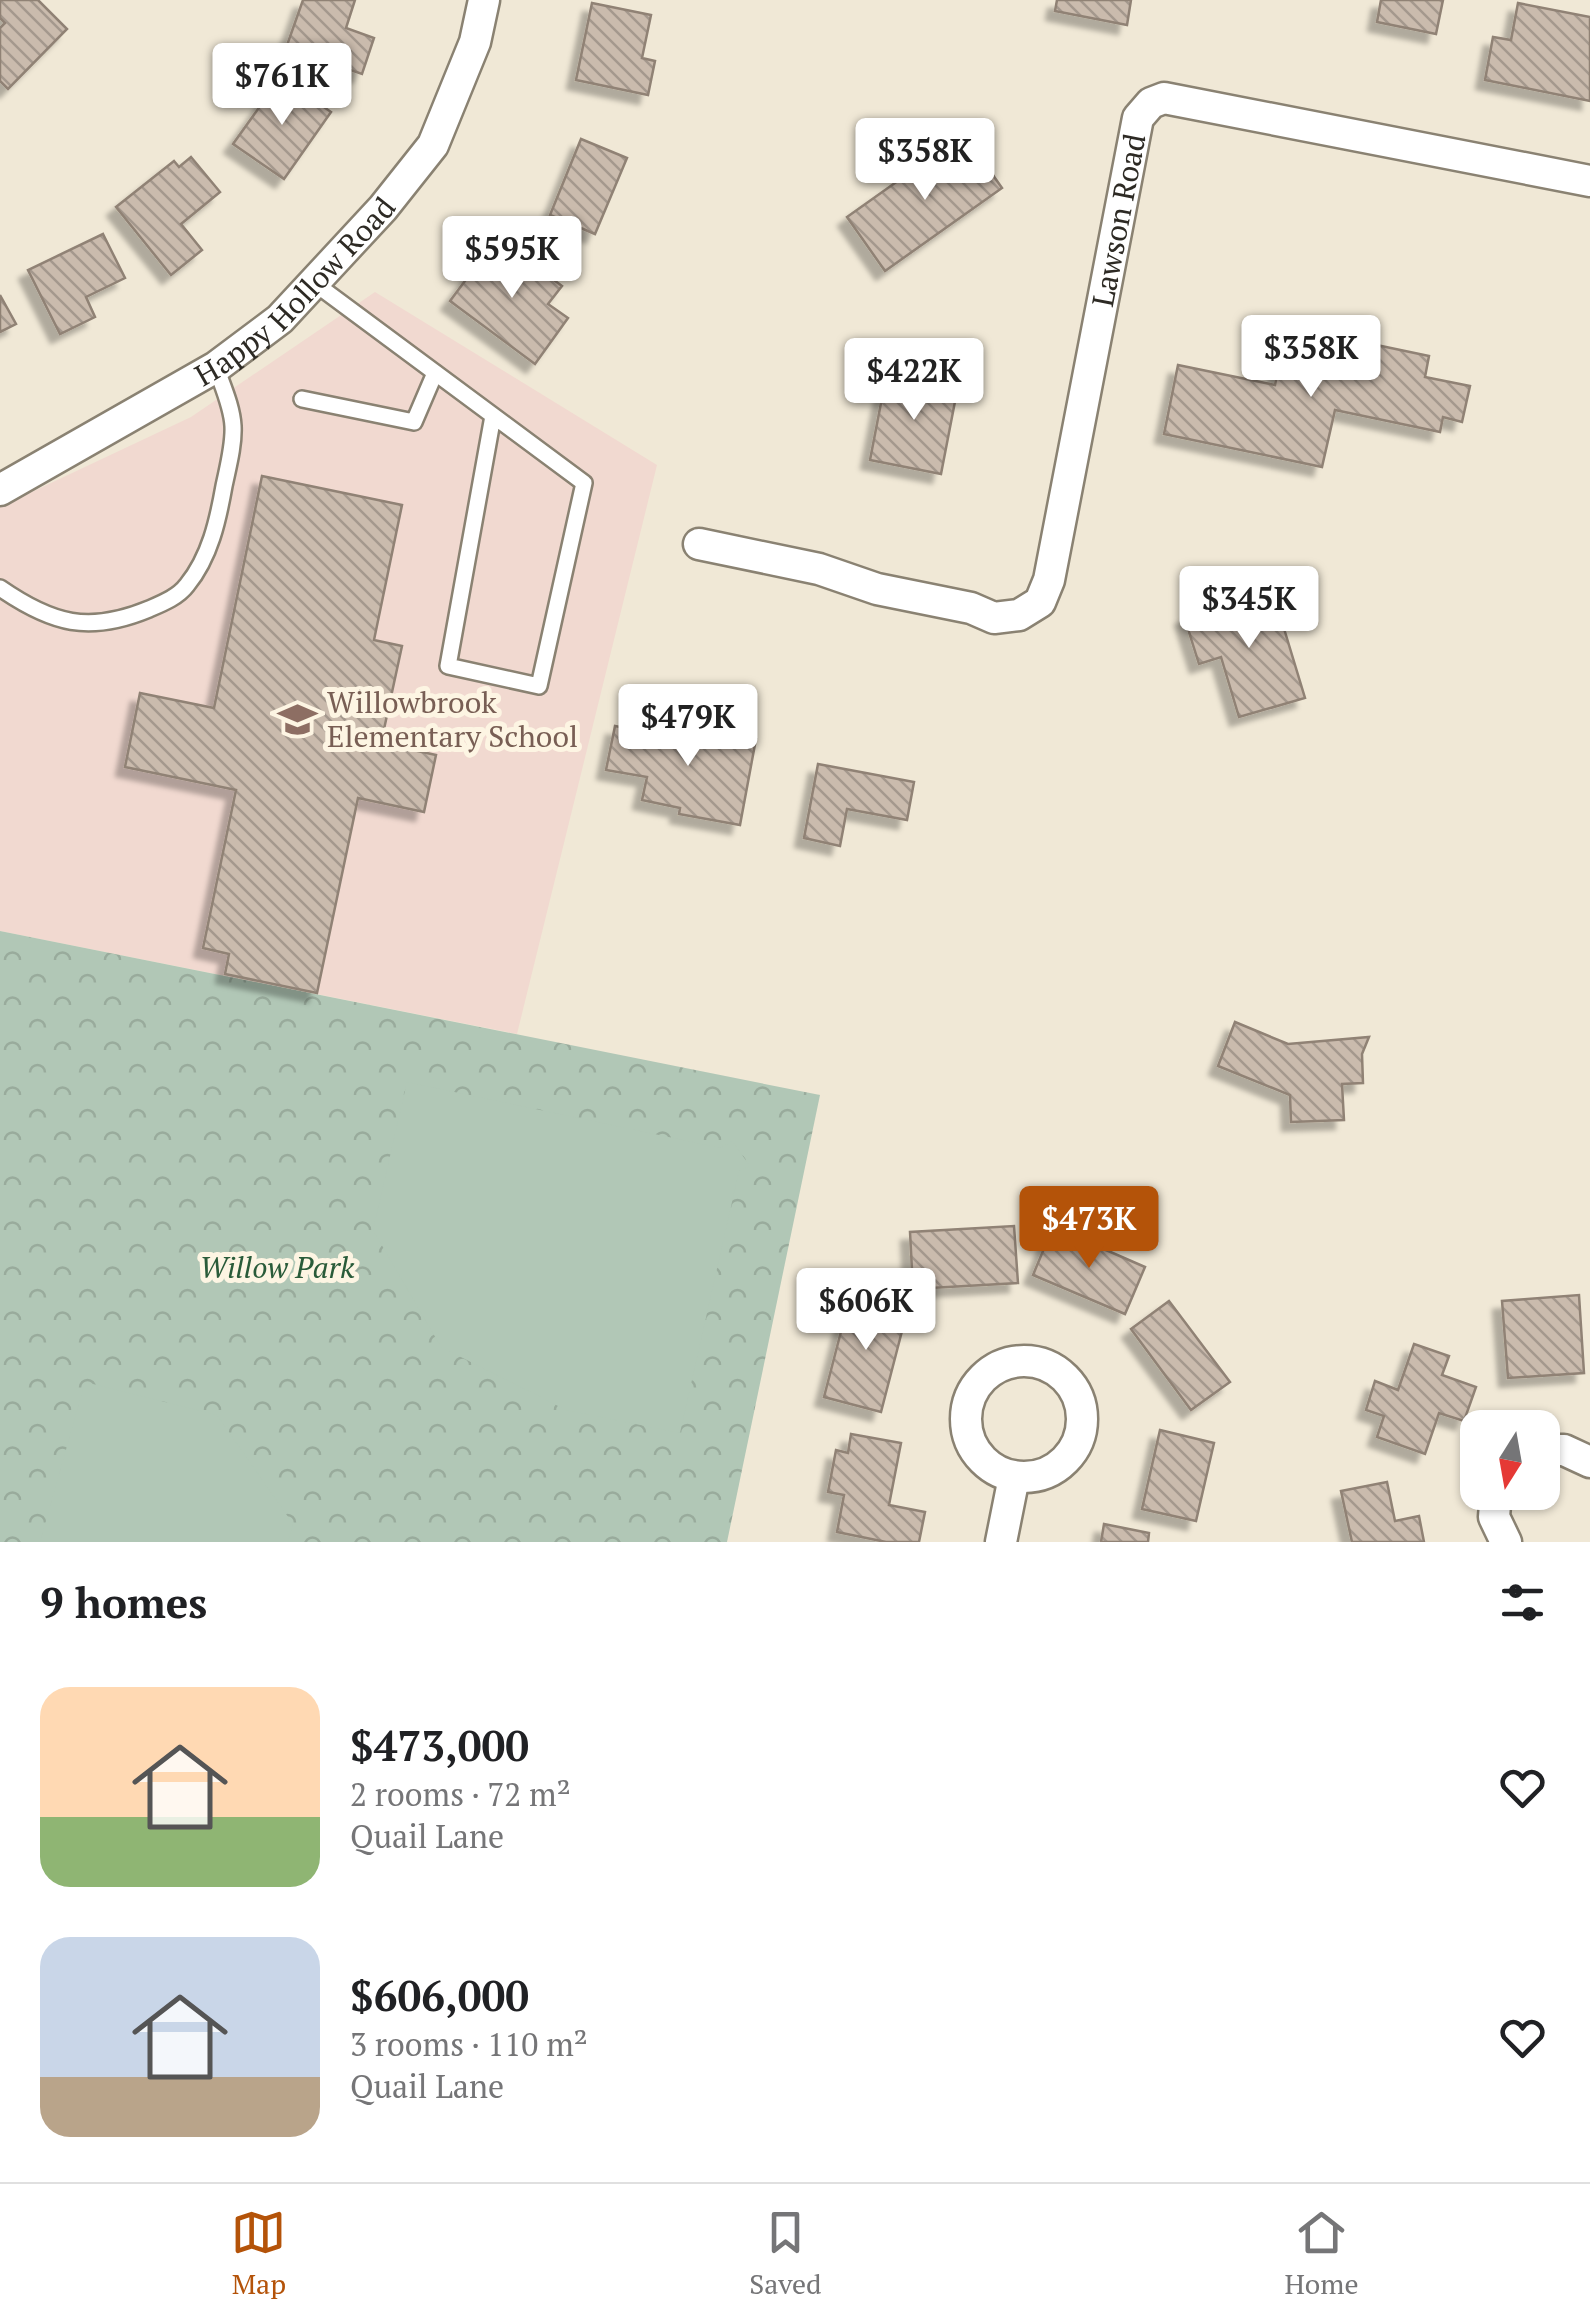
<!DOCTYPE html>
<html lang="en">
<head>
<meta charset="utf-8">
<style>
	body { margin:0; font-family:"PT Serif",serif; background:#f6f6f6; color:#202124; height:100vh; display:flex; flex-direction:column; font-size:38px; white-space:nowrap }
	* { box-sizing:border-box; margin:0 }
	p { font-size:32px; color:#757577 }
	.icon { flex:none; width:55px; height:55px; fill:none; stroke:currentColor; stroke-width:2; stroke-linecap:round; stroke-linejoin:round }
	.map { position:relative; height:1542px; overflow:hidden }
	.panel { display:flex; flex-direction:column; background:#fff; flex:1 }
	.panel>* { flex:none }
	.needle { width:65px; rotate:191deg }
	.tools { position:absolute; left:1460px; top:1410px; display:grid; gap:20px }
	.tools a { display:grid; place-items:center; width:100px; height:100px; border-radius:20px; background:#fff; box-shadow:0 2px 8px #0004; font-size:50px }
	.price { position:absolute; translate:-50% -85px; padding:0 22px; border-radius:10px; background:#fff; color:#222; font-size:32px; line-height:65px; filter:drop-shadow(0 2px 5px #0008) }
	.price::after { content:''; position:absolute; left:50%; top:60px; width:30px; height:22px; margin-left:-15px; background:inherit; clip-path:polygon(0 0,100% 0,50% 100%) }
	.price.active { background:#b45309; color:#fff }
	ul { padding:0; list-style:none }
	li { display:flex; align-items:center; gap:30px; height:250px; padding:0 40px }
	li span { display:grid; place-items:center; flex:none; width:280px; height:200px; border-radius:30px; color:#555 }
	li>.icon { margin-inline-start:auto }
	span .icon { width:120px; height:120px; fill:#fffc; stroke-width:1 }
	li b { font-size:42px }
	h2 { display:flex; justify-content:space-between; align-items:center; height:120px; padding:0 40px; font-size:42px }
	.menu { display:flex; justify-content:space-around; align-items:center; height:140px; border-top:2px solid #e0e0e0; background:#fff; font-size:28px; color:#757577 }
	.menu a { display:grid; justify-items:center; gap:5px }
	.menu .active { color:#b45309 }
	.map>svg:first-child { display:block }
	.education { fill:#f1d9d0 }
	.forest { fill:url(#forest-crowns) }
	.pitch { fill:#b1c7b6 }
	.building { fill:url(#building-back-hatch); stroke:#908275; stroke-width:2.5; filter:url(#shadow) }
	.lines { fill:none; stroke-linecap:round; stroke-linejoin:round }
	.service-casing { stroke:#8a8272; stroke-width:20 }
	.minor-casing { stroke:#8a8272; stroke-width:35 }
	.service { stroke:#fff; stroke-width:15 }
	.minor { stroke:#fff; stroke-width:30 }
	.labels { text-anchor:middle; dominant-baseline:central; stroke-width:10; stroke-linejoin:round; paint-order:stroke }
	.street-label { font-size:30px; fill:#2d2a24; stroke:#fdf5e3 }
	.education-label { font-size:30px; fill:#785e54; stroke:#fdf5e3; text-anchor:start }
	.park-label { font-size:30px; font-style:italic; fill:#295b39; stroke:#fdf5e3 }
</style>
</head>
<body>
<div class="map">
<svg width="1590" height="1542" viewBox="0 0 1590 1542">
	<defs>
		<pattern id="forest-crowns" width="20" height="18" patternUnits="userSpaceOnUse" patternTransform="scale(2.5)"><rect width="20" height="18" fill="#b1c7b6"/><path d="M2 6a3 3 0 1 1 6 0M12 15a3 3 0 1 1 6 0" fill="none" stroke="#99ab9c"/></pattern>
		<pattern id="building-back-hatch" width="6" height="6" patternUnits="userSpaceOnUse" patternTransform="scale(2.5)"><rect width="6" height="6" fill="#cabbad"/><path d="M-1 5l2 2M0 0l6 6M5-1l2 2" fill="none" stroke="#a4988d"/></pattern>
		<filter id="shadow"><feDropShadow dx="-9" dy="9" stdDeviation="2.5" flood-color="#0004"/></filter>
	</defs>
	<rect width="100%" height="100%" fill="#f0e8d6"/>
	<!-- education -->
	<path class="education" d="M375,292l282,173 -140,569 -517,-103v-424l191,-90z"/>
	<!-- forest -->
	<path class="forest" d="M0,931l820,164 -93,447h-727z"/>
	<!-- pitch -->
	<g class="pitch">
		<path d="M407,1082l314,66 11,-7 18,25 -11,5 -59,262 -114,-23 -125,-63 -68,-117z"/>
		<path d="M85,1382l132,33 76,109 -5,18h-248z"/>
	</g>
	<!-- building -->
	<g class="building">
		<path d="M0,0h38l29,29 -59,60 -8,-8v-53l5,-5 -5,-5z"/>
		<path d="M303,0h52l-9,28 28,10 -12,36 -76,-26z"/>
		<path d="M1057,0h74l-4,25 -72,-14z"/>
		<path d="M1381,0h62l-7,34 -59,-12z"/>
		<path d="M592,3l59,12 -9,43 13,3 -7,34 -72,-15z"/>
		<path d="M1518,3l72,14v84l-105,-21 8,-43 18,3z"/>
		<path d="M281,77l50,35 -47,67 -51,-35z"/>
		<path d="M964,134l38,54 -117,83 -38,-54z"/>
		<path d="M581,139l46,19 -32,76 -45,-19z"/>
		<path d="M191,157l29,35 -39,32 21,26 -31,25 -55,-68 58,-46 5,6z"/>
		<path d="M103,234l22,44 -39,19 9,20 -35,17 -32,-64z"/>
		<path d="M497,238l65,48 -14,18 20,14 -33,46 -85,-63z"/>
		<path d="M0,295l16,29 -16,8z"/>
		<path d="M1310,331l119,25 -4,21 45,9 -8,36 -19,-5 -3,15 -105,-22 -13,57 -158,-33 14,-69 97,20 5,-25 23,5z"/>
		<path d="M887,372l71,14 -17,88 -71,-14z"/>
		<path d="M262,476l140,29 -28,135 28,6 -21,97 55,12 -12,57 -66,-14 -41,195 -92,-19 4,-20 -26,-6 33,-158 -111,-23 15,-74 74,15z"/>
		<path d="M1272,589l33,109 -66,19 -18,-60 -22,7 -15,-48z"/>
		<path d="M673,723l83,16 -16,86 -61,-11 1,-6 -38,-8 5,-23 -41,-7 9,-44 56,11z"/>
		<path d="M818,764l96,18 -7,38 -60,-11 -7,37 -36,-8z"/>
		<path d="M1235,1022l53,22 81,-7 -7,17 1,29 -21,1 2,36 -53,2 -1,-27 -72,-29z"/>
		<path d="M1014,1226l4,57 -105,6 -3,-57z"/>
		<path d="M1053,1227l92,40 -20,47 -92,-39z"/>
		<path d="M851,1293l57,15 -27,104 -57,-15z"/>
		<path d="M1579,1295l5,78 -76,5 -6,-77z"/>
		<path d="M1169,1301l61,81 -39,28 -60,-81z"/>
		<path d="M1414,1344l35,12 -7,19 34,12 -12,34 -25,-8 -14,41 -48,-17 7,-21 -18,-6 9,-29 23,9z"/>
		<path d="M1160,1430l54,13 -18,78 -54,-12z"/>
		<path d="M851,1434l50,9 -12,62 36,7 -6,30h-33l-49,-10 7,-37 -16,-3 8,-42 12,3z"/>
		<path d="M1387,1482l8,39 24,-5 5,26h-72l-11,-51z"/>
		<path d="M1104,1524l45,9 -1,9h-47z"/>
	</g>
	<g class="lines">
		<defs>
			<g id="service">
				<path d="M313,282c90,67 180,134 271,201l-45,203 -91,-20 45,-250"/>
				<path d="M302,399l112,23 21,-49"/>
				<path d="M0,588c52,36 89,46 149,21 14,-6 29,-12 38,-24 23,-28 31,-65 37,-99 4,-19 10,-41 9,-60 -1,-20 -11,-41 -17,-59"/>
			</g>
			<g id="minor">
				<path id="s1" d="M0,490l216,-123 64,-48 103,-111 50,-63 42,-103 9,-42"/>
				<path id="s2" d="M699,544l120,25 58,20 94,19 23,10 25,-3 21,-13 9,-22 89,-462 13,-15 13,-5 426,83"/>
				<circle cx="1024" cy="1419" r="58"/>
				<path d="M1542,1450h22l26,12"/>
				<path d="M1496,1492l-2,25 12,25"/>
				<path d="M1001,1542l13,-65"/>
			</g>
		</defs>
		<!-- service casing -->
		<use href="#service" class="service-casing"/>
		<!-- minor casing -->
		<use href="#minor" class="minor-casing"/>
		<!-- service -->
		<use href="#service" class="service"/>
		<!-- minor -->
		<use href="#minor" class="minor"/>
	</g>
	<!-- icons -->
	<defs>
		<symbol id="school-bare" viewBox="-9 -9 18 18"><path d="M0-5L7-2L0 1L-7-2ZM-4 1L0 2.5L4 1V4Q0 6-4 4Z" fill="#8d6e63" stroke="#fdf5e3" stroke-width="2.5" paint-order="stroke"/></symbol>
	</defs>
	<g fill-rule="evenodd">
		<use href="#school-bare" x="270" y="692" width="55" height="55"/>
	</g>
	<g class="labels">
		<!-- street labels -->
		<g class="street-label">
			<text stroke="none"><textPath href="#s2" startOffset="745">Lawson Road</textPath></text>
			<text stroke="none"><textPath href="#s1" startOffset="358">Happy Hollow Road</textPath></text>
		</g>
		<!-- education labels -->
		<g class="education-label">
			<text x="327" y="702">Willowbrook<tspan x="327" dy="34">Elementary School</tspan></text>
		</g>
		<!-- park labels -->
		<g class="park-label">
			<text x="277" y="1267">Willow Park</text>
		</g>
	</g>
</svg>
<div class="tools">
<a><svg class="needle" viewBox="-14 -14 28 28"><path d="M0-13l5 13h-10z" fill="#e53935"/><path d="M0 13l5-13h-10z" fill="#757577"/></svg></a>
</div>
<b class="price" style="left:282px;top:128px">$761K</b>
<b class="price" style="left:925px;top:203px">$358K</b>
<b class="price" style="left:512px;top:301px">$595K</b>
<b class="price" style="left:1311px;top:400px">$358K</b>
<b class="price" style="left:914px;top:423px">$422K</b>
<b class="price" style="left:1249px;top:651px">$345K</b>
<b class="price" style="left:688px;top:769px">$479K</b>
<b class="price active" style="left:1089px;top:1271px">$473K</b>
<b class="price" style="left:866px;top:1353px">$606K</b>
</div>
<section class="panel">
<h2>9 homes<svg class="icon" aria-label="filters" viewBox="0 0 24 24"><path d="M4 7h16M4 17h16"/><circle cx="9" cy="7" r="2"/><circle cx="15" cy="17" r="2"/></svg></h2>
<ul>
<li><span style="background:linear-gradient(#ffd9b3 65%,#8fb573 0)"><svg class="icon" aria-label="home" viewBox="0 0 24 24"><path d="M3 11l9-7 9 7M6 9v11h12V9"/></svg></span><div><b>$473,000</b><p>2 rooms · 72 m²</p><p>Quail Lane</p></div><svg class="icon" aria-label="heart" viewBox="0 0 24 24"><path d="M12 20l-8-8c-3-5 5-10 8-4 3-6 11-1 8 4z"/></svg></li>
<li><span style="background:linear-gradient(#c9d6e8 70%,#b9a48a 0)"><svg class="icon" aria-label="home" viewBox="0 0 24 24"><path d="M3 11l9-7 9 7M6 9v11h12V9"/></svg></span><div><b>$606,000</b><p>3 rooms · 110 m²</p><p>Quail Lane</p></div><svg class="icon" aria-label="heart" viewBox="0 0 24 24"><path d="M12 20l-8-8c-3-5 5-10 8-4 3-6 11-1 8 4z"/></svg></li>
</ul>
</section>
<nav class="menu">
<a class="active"><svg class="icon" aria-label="map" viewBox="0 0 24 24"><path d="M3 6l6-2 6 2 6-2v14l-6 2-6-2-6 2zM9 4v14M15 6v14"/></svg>Map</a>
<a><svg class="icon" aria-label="saved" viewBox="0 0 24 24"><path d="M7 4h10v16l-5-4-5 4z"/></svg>Saved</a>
<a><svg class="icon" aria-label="home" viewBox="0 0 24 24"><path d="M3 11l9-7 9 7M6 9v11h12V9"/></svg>Home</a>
</nav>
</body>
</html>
